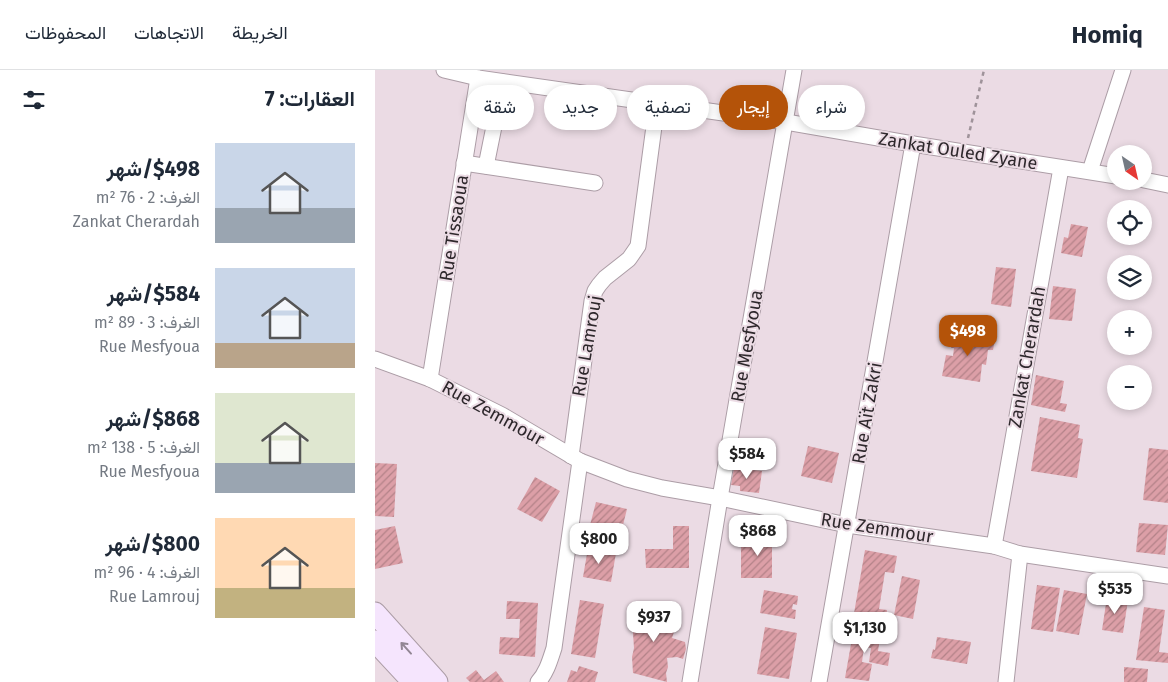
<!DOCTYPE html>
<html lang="ar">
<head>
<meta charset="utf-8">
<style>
	body { margin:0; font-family:"Fira Sans",Vazirmatn,sans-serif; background:#f6f6f7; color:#1f2937; direction:rtl; height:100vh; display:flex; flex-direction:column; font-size:19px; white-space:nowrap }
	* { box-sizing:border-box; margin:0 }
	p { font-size:16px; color:#747a83 }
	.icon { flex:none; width:28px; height:28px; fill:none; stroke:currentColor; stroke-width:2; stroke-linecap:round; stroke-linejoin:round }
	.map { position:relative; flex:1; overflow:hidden; direction:ltr }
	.details { display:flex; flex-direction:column; background:#fff; width:375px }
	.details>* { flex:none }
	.banner { position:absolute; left:15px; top:15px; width:475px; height:45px; direction:rtl; display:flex; gap:10px }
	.needle { width:32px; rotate:146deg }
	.buttons { position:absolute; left:732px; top:75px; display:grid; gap:10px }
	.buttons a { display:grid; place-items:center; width:45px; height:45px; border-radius:50%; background:#fff; box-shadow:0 2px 8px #0003; font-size:25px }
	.price { position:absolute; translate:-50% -42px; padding:0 11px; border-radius:10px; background:#fff; color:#222; font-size:16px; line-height:32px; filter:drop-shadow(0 1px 2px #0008) }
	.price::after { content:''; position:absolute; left:50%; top:30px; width:15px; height:11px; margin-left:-8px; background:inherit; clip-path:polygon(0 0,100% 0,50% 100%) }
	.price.current { background:#b45309; color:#fff }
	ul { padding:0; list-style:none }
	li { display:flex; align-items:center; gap:15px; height:125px; padding:0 20px }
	li span { display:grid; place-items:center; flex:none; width:140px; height:100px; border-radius:0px; color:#555 }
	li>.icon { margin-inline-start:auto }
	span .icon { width:60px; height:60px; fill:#fffc; stroke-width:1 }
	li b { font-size:21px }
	h2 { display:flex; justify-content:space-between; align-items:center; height:60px; padding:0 20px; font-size:21px }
	.tag { padding:0 18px; border-radius:22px; background:#fff; box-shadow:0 2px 8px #0003; font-size:18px; line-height:45px }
	.tag.current { background:#b45309; color:#fff }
	header { display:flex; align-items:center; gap:30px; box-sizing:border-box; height:70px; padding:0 25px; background:#fff; border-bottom:1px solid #e0e1e3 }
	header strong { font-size:24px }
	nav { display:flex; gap:28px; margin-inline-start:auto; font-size:18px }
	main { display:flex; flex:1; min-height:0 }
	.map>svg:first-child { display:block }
	.building { fill:url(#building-hatch) }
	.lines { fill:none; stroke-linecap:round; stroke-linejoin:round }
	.minor-casing { stroke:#ac9da6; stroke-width:17 }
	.secondary-casing { stroke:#ac9da6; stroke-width:23 }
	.path { stroke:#9f939a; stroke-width:2.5; stroke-dasharray:4 4; stroke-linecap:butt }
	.minor { stroke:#fff; stroke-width:15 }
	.secondary { stroke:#f5e5fd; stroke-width:21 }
	.oneway { stroke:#928694 }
	.labels { text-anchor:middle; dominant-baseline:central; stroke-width:4; stroke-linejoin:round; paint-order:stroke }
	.street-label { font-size:18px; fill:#2e282c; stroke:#ebdbe4 }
</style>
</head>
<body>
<header>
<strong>Homiq</strong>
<nav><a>الخريطة</a><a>الاتجاهات</a><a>المحفوظات</a></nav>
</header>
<main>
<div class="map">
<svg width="793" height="612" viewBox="0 0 793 612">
	<defs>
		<pattern id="building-hatch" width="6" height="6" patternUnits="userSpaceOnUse" patternTransform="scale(1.25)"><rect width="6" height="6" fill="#dc9fa7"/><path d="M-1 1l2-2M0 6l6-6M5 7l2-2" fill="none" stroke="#b38288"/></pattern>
	</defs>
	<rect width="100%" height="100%" fill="#ebdbe4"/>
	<!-- building -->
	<g class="building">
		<path d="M696,154l17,3 -6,30 -21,-4 3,-16 4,1z"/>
		<path d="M621,197l20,2 -5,38 -20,-3z"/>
		<path d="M678,216l23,3 -4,32 -23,-2z"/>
		<path d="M583,263l37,6 -2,11h-5l-2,15 -4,-1 -2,18 -38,-6 4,-21 7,1 1,-8h-3l2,-11 5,1z"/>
		<path d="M661,305l28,6 -4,22 7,1 -2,8 -34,-7z"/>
		<path d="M665,347l40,8 -2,13 5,1 -6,39 -46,-7z"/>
		<path d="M433,376l31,7 -7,30 -31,-7z"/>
		<path d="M774,378l19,2v53l-25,-3z"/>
		<path d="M0,393l22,1 -3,53 -19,-1z"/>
		<path d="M359,398l28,3 -3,22 -19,-2v-5l-9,-1z"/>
		<path d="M160,407l25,14 -18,31 -25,-13z"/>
		<path d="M221,432l31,7 -8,32 -31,-8z"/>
		<path d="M764,453l29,2 -3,30 -29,-3z"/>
		<path d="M20,456l8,37 -28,6v-39z"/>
		<path d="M298,456h16v42h-43l-1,-19h28z"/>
		<path d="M380,459h15v11h2v38h-31v-32l15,-1z"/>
		<path d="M213,478l28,5 -5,29 -28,-5z"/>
		<path d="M490,480l32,6 -3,17 -9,-1 -6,37 8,1 -2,15 -32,-6z"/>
		<path d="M527,506l18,4 -7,39 -19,-4z"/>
		<path d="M662,515l23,3 -7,44 -22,-3z"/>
		<path d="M389,520l34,6 -1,9 -4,-1 -1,5 4,1 -1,9 -35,-6z"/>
		<path d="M689,520l23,4 -8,41 -23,-4z"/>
		<path d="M732,527l21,3 -5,33 -21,-3z"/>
		<path d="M205,530l24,4 -9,54 -24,-4z"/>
		<path d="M132,531l31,2 -3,54 -36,-3 1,-17 19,1 1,-19h-14z"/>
		<path d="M260,536h3l38,11 1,6 -5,15 13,4 1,7 -3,10 -6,-2 -10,1 1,9 -2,6 1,9 -34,-9 -1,-16 2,-9 -2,-29z"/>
		<path d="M769,537l21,3 -6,42 9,1v10l-32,-3z"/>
		<path d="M390,557l32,6 -8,46 -32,-5z"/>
		<path d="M479,557l27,5 -3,19 12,2 -2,13 -19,-4 2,-14 -7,-1 -2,15 10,2 -3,17 -24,-3z"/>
		<path d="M562,567l34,5 -4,22 -36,-6 2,-9 2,1z"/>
		<path d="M204,596l19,6 -3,10h-28l4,-12 6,2z"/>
		<path d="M749,597l24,2 -1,13h-23z"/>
		<path d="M101,600l8,10 12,-9 8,11h-34l-4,-4z"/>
	</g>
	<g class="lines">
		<defs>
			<g id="minor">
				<path d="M69,0l34,8 308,44 127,22 203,32"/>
				<path d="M89,93l131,20"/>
				<path d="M111,96l17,-84"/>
				<path d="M715,101l33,-101"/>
				<path d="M769,110l24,5"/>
				<path d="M0,289l55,20 72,36 78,46 47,18 35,9 58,10 127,27 147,21 26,8 148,22"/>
				<path d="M55,309l48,-301"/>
				<path d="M196,386l21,-155 3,-10 4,-6 6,-7 24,-19 9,-13 19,-142"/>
				<path d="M619,476l67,-378"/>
				<path d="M163,612c9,-10 12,-22 16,-34l26,-187"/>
				<path d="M315,612l30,-184 74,-428"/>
				<path d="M444,612l94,-538"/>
				<path d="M631,612l14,-128"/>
			</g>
			<g id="secondary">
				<path d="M0,543l62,69"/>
				<path d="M0,571l38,41"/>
			</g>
		</defs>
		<!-- minor casing -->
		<use href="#minor" class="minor-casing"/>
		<!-- secondary casing -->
		<use href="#secondary" class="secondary-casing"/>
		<!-- path -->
		<path class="path" d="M593,68l16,-68"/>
		<!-- minor -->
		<use href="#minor" class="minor"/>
		<!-- secondary -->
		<use href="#secondary" class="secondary"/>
	</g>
	<!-- one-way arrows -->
	<defs><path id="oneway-shaft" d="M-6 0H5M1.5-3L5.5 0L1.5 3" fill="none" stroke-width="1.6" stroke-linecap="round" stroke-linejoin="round" transform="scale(1.25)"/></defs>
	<use class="oneway" href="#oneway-shaft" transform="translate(31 578) rotate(-132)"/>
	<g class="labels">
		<!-- street labels -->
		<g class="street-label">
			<text transform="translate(583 81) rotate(9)">Zankat Ouled Zyane</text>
			<text transform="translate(79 158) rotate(-81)">Rue Tissaoua</text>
			<text transform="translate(212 276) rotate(-80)">Rue Lamrouj</text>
			<text transform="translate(372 276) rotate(-80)">Rue Mesfyoua</text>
			<text transform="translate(652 287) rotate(-80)">Zankat Cherardah</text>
			<text transform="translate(118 343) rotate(29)">Rue Zemmour</text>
			<text transform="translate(492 343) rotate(-80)">Rue Aït Zakri</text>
			<text transform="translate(502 458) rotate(9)">Rue Zemmour</text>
		</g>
	</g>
</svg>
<div class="buttons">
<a><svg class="needle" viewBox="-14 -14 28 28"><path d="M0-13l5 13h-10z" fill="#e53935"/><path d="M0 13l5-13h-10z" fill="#747a83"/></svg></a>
<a><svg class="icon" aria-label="locate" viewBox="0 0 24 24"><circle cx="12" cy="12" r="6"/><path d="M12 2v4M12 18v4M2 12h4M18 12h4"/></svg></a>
<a><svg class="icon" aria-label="layers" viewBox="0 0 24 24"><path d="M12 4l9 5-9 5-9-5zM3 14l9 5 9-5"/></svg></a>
<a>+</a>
<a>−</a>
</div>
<b class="price current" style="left:593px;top:287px">$498</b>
<b class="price" style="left:372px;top:410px">$584</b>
<b class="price" style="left:383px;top:487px">$868</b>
<b class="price" style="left:224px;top:495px">$800</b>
<b class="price" style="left:740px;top:545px">$535</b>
<b class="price" style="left:279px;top:573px">$937</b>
<b class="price" style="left:490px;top:584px">$1,130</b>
<div class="banner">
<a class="tag">شراء</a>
<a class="tag current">إيجار</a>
<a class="tag">تصفية</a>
<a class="tag">جديد</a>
<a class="tag">شقة</a>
</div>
</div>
<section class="details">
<h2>العقارات: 7<svg class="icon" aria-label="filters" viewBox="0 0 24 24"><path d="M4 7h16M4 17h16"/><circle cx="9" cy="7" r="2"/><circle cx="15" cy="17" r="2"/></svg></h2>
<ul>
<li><span style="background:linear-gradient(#c9d6e8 65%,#9aa5b1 0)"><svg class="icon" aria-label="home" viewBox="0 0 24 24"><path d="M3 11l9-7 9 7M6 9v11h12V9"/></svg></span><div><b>$498/شهر</b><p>الغرف: 2 · 76 m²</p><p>Zankat Cherardah</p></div></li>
<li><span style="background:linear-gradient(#c9d6e8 75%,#b9a48a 0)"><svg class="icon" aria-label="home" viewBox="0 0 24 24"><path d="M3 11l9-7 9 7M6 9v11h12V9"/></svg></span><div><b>$584/شهر</b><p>الغرف: 3 · 89 m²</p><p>Rue Mesfyoua</p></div></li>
<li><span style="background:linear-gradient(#dfe7d0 70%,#9aa5b1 0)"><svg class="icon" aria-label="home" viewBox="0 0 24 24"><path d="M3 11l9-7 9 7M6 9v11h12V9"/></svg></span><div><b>$868/شهر</b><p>الغرف: 5 · 138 m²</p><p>Rue Mesfyoua</p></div></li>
<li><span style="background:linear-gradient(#ffd9b3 70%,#c2b280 0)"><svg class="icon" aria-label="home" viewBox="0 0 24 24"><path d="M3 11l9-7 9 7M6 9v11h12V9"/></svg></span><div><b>$800/شهر</b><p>الغرف: 4 · 96 m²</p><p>Rue Lamrouj</p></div></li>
</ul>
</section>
</main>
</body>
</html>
